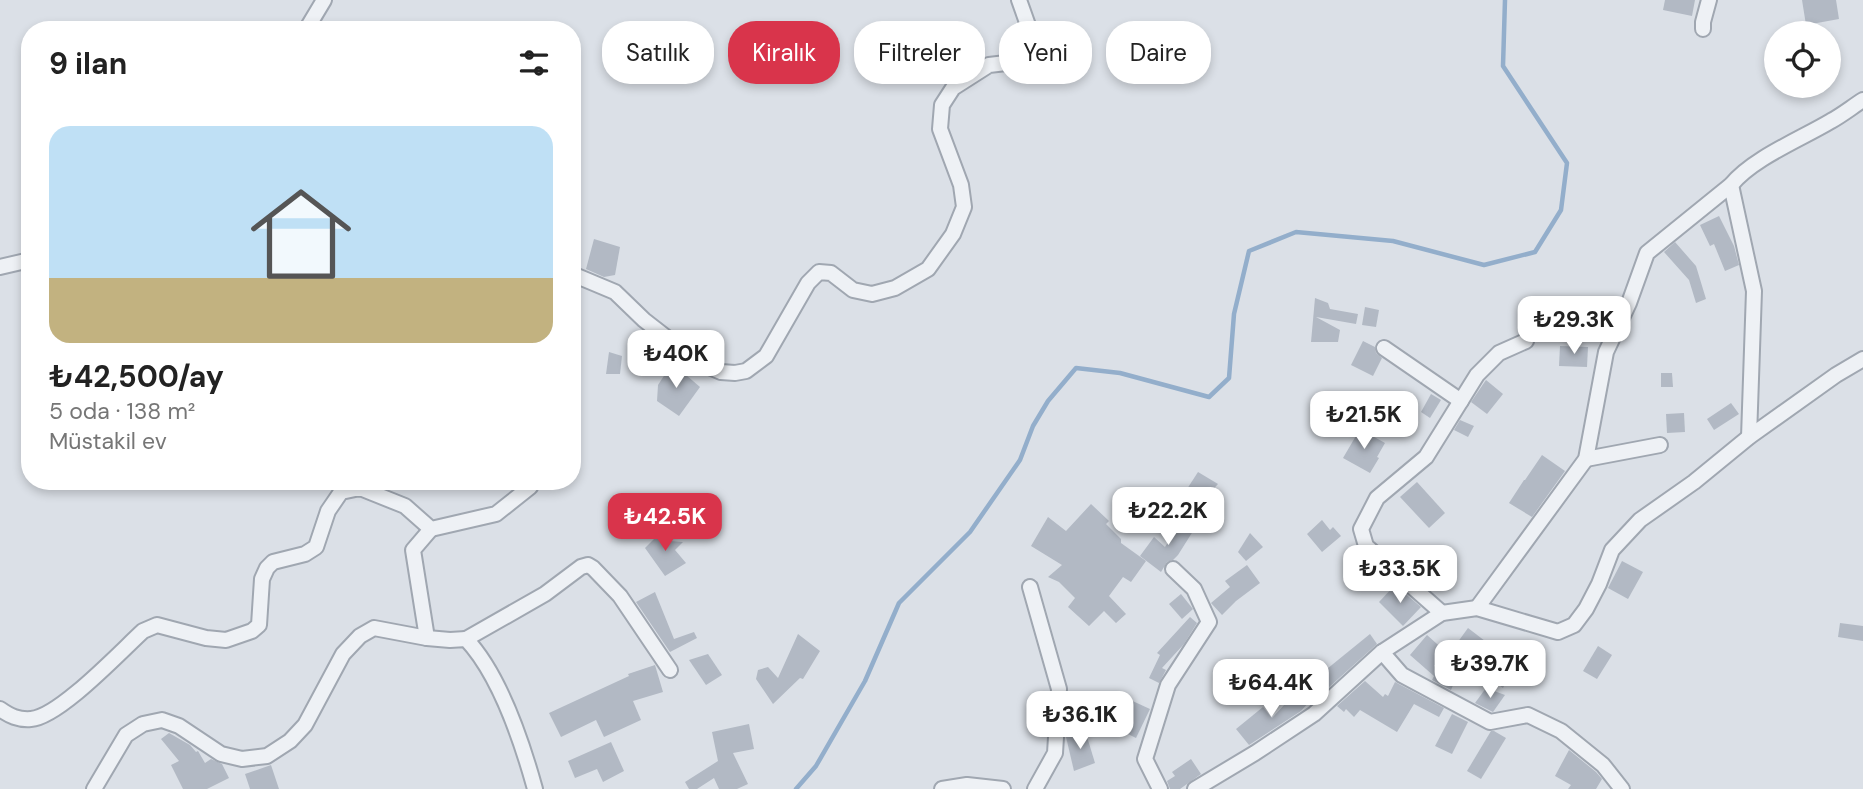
<!DOCTYPE html>
<html lang="tr">
<head>
<meta charset="utf-8">
<style>
	body { margin:0; font-family:"DM Sans",sans-serif; background:#f2f2f2; color:#222; height:100vh; display:flex; flex-direction:column; font-size:26px; white-space:nowrap }
	* { box-sizing:border-box; margin:0 }
	p { font-size:23px; color:#767676 }
	.icon { flex:none; width:38px; height:38px; fill:none; stroke:currentColor; stroke-width:2; stroke-linecap:round; stroke-linejoin:round }
	.map { position:relative; flex:1; overflow:hidden }
	.sheet { position:absolute; left:21px; top:21px; width:560px; height:469px; display:flex; flex-direction:column; background:#fff; border-radius:28px; box-shadow:0 4px 10px #0003 }
	.sheet>* { flex:none }
	.guide { position:absolute; left:602px; top:21px; width:665px; height:63px; display:flex; gap:14px }
	.fabs { position:absolute; left:1764px; top:21px; display:grid; gap:14px }
	.fabs a { display:grid; place-items:center; width:77px; height:77px; border-radius:50%; background:#fff; box-shadow:0 4px 10px #0003; font-size:35px }
	.price { position:absolute; translate:-50% -60px; padding:0 16px; border-radius:14px; background:#fff; color:#222; font-size:23px; line-height:46px; filter:drop-shadow(0 2px 4px #0008) }
	.price::after { content:''; position:absolute; left:50%; top:42px; width:21px; height:16px; margin-left:-10px; background:inherit; clip-path:polygon(0 0,100% 0,50% 100%) }
	.price.active { background:#d9344b; color:#fff }
	ul { padding:0; list-style:none }
	li { display:grid; align-content:center; gap:14px; height:371px; padding:0 28px }
	li span { display:grid; place-items:center; height:217px; border-radius:21px; color:#555 }
	li>.icon { margin-inline-start:auto }
	span .icon { width:126px; height:126px; fill:#fffc; stroke-width:1 }
	li b { font-size:30px }
	h2 { display:flex; justify-content:space-between; align-items:center; height:84px; padding:0 28px; font-size:30px }
	.chip { padding:0 24px; border-radius:28px; background:#fff; box-shadow:0 4px 10px #0003; font-size:24px; line-height:63px }
	.chip.active { background:#d9344b; color:#fff }
	.map>svg:first-child { display:block }
	.lines { fill:none; stroke-linecap:round; stroke-linejoin:round }
	.stream { stroke:#93aecb; stroke-width:4.5 }
	.building { fill:#b2b9c4 }
	.minor-casing { stroke:#a0a7b1; stroke-width:18 }
	.minor { stroke:#eef1f5; stroke-width:14 }
</style>
</head>
<body>
<div class="map">
<svg width="1863" height="789" viewBox="0 0 1863 789">
	<rect width="100%" height="100%" fill="#dbe0e7"/>
	<g class="lines">
		<!-- stream -->
		<path class="stream" d="M796,789l20,-23 49,-85 34,-78 71,-71 50,-72 13,-34 15,-25 28,-33 44,5 89,24 20,-19 5,-64 15,-63 47,-19 97,9 91,24 51,-13 26,-42 6,-47 -64,-97 2,-66"/>
	</g>
	<!-- building -->
	<g class="building">
		<path d="M1665,0h30l-3,16 -29,-6z"/>
		<path d="M1802,0h34l3,19 -33,6z"/>
		<path d="M1719,216l15,30 5,19 -14,6 -11,-27 -4,2 -10,-21z"/>
		<path d="M594,239l26,8 -5,28 -11,2 -18,-8z"/>
		<path d="M1675,242l21,24 10,33 -10,4 -7,-23 -25,-28z"/>
		<path d="M1315,298l13,5 2,6 28,5 -2,10 -40,-7 24,13 -2,12h-27z"/>
		<path d="M1365,307l14,3 -3,17 -14,-2z"/>
		<path d="M1363,341l12,6 1,6 6,5 -9,18 -22,-11z"/>
		<path d="M1560,346l28,1 -1,20 -28,-1z"/>
		<path d="M609,352l13,4 -2,18h-14z"/>
		<path d="M671,365l8,4 21,18 -21,29 -22,-15 1,-16z"/>
		<path d="M1661,373h11l1,14h-12z"/>
		<path d="M1486,380l17,14 -16,20 -16,-12z"/>
		<path d="M1431,394l10,6 -11,18 -9,-6z"/>
		<path d="M1731,403l8,11 -25,16 -7,-11z"/>
		<path d="M1684,413l1,19 -18,1 -1,-19z"/>
		<path d="M1460,420l14,6 -6,11 -14,-7z"/>
		<path d="M1360,429l25,14 -8,14 2,1 -9,15 -27,-15z"/>
		<path d="M1542,455l23,16 -33,46 -23,-14 15,-23h1z"/>
		<path d="M1198,472l20,12 -20,22 -10,-7 -1,-10z"/>
		<path d="M1417,482l28,31 -16,15 -29,-31z"/>
		<path d="M1091,504l18,17 -3,3 15,15v4l25,18 -15,21 -8,-5 -14,19 17,18 -10,9 -12,-12 -15,15 -21,-19 7,-9 -16,-16 -11,-5 14,-12 -31,-19 17,-29 18,14z"/>
		<path d="M1182,520l13,8 -17,27 -5,5 -6,2 -6,10 -21,-16 14,-19 11,10z"/>
		<path d="M1322,520l8,10 3,-3 8,9 -19,16 -15,-18z"/>
		<path d="M664,529l6,12 13,1 -8,8 11,13 -21,13 -20,-28z"/>
		<path d="M1250,533l13,14 -17,14 -8,-9z"/>
		<path d="M1622,561l21,11 -15,27 -20,-11z"/>
		<path d="M1247,565l13,18 -24,18 -14,14 -11,-12 19,-16 -5,-6z"/>
		<path d="M1395,585l26,22 -18,19 -24,-24z"/>
		<path d="M655,592l19,47 20,-7 3,6 -27,14 -34,-50z"/>
		<path d="M1181,594l12,15 -11,10 -13,-15z"/>
		<path d="M1190,617l7,6 -13,21 -22,24 4,2 -7,13 -10,-5 11,-23 -3,-2z"/>
		<path d="M1840,623l23,3v15l-25,-4z"/>
		<path d="M1468,628l17,13 -16,22 -17,-13z"/>
		<path d="M798,634l22,17 -17,28 -3,-1 -27,26 -17,-25 2,-9 10,-3 10,11z"/>
		<path d="M1370,634l7,10 -60,54 -9,-7 14,-18z"/>
		<path d="M1427,635l19,17 -12,14 23,10 -6,14 -19,-10 2,-4 -24,-21z"/>
		<path d="M1598,646l14,9 -15,24 -14,-8z"/>
		<path d="M708,654l14,21 -16,10 -17,-25z"/>
		<path d="M655,665l8,27 -30,9 8,19 -37,17 -8,-17 -35,17 -12,-24 80,-37 -1,-2z"/>
		<path d="M1501,665l11,6 -9,17 -11,-8z"/>
		<path d="M1365,681l18,16 2,-3 3,2 7,-14 49,26 -5,9 -25,-13 -17,28 -37,-22 -6,7 -8,-8 -2,3 -7,-6z"/>
		<path d="M1486,688l19,7 -12,17 -18,-9z"/>
		<path d="M1298,690l12,11 -9,10 -52,34 -13,-16 27,-22 9,11z"/>
		<path d="M1126,698l24,11 -14,29 -24,-12z"/>
		<path d="M1452,714l16,8 -16,32 -17,-8z"/>
		<path d="M749,724l5,25 -21,4 15,31 -11,5h-18l-5,-11 -17,11h-8l-4,-7 33,-21 -6,-29z"/>
		<path d="M1085,730l10,33 -21,8 -8,-34z"/>
		<path d="M1491,731h3l12,7 -25,41 -14,-8z"/>
		<path d="M169,733l21,12 6,7 2,-1 7,12 6,-4 11,5 7,14 -22,11h-24l-12,-24 8,-4 -18,-22z"/>
		<path d="M611,742l13,29 -21,11 -6,-13 -22,9 -7,-17z"/>
		<path d="M1569,750l27,22 6,7 -6,10h-28l3,-4 -16,-9z"/>
		<path d="M1191,759l10,15 -21,15h-10l-3,-8 8,-5 -3,-4z"/>
		<path d="M271,765l8,24h-29l-5,-15z"/>
	</g>
	<g class="lines">
		<defs>
			<g id="minor">
				<path d="M1703,29v-7l6,-22"/>
				<path d="M306,30l18,-30"/>
				<path d="M1731,185l23,106 -5,146"/>
				<path d="M0,267l30,-7"/>
				<path d="M572,274l43,18 29,28 54,42 23,10 14,1 11,-2 20,-15 42,-73 11,-11 12,1 22,17 19,4 23,-6 33,-19 25,-35 11,-27 -3,-22 -21,-56 2,-24 11,-17 36,-23 17,-2 19,11 13,-13 -3,-16 -16,-45"/>
				<path d="M1384,348l77,53"/>
				<path d="M1586,459l74,-14"/>
				<path d="M1030,587l29,102 -4,64 -20,36"/>
				<path d="M1477,608l109,-149 20,-107 23,-49 18,-50 84,-68c22,-27 70,-46 100,-64 11,-6 21,-14 32,-21"/>
				<path d="M1442,613l-76,-67 -5,-17 16,-31 49,-41 51,-82 22,-22 27,-12"/>
				<path d="M427,638l-14,-88 18,-21"/>
				<path d="M466,639l79,-45 36,-27 7,-2 5,3 27,28 50,74"/>
				<path d="M1382,652l20,23 88,47 38,-7 33,16 42,34 19,24"/>
				<path d="M0,709c10,7 18,11 31,10 28,-2 89,-67 112,-88l14,-6 49,13 20,2 26,-9 7,-6 3,-46 5,-11 6,-6 32,-8 11,-7 12,-36 13,-19 19,-4 45,18 26,23 65,-15 34,-27 -1,-6"/>
				<path d="M94,789l32,-54 17,-11 19,-4 17,6 42,28 21,5 25,-3 23,-15 15,-16 38,-71 17,-18 14,-8 53,10 23,2 16,-1c34,36 56,103 69,150"/>
				<path d="M942,789l25,-4 36,4"/>
				<path d="M1160,789l-15,-30 23,-74 41,-63 -15,-33 -21,-20"/>
				<path d="M1195,789l60,-36 59,-39 68,-62 60,-39 35,-5 81,24 16,-7 12,-16 13,-25 13,-34 28,-30 54,-38 55,-45 87,-62 27,-16"/>
			</g>
		</defs>
		<!-- minor casing -->
		<use href="#minor" class="minor-casing"/>
		<!-- minor -->
		<use href="#minor" class="minor"/>
	</g>
</svg>
<div class="fabs">
<a><svg class="icon" aria-label="locate" viewBox="0 0 24 24"><circle cx="12" cy="12" r="6"/><path d="M12 2v4M12 18v4M2 12h4M18 12h4"/></svg></a>
</div>
<b class="price" style="left:1574px;top:356px">₺29.3K</b>
<b class="price" style="left:676px;top:390px">₺40K</b>
<b class="price" style="left:1364px;top:451px">₺21.5K</b>
<b class="price" style="left:1168px;top:547px">₺22.2K</b>
<b class="price active" style="left:665px;top:553px">₺42.5K</b>
<b class="price" style="left:1400px;top:605px">₺33.5K</b>
<b class="price" style="left:1490px;top:700px">₺39.7K</b>
<b class="price" style="left:1271px;top:719px">₺64.4K</b>
<b class="price" style="left:1080px;top:751px">₺36.1K</b>
<div class="guide">
<a class="chip">Satılık</a>
<a class="chip active">Kiralık</a>
<a class="chip">Filtreler</a>
<a class="chip">Yeni</a>
<a class="chip">Daire</a>
</div>
<section class="sheet">
<h2>9 ilan<svg class="icon" aria-label="filters" viewBox="0 0 24 24"><path d="M4 7h16M4 17h16"/><circle cx="9" cy="7" r="2"/><circle cx="15" cy="17" r="2"/></svg></h2>
<ul>
<li><span style="background:linear-gradient(#bfe0f5 70%,#c2b280 0)"><svg class="icon" aria-label="home" viewBox="0 0 24 24"><path d="M3 11l9-7 9 7M6 9v11h12V9"/></svg></span><div><b>₺42,500/ay</b><p>5 oda · 138 m²</p><p>Müstakil ev</p></div></li>
</ul>
</section>
</div>
</body>
</html>
